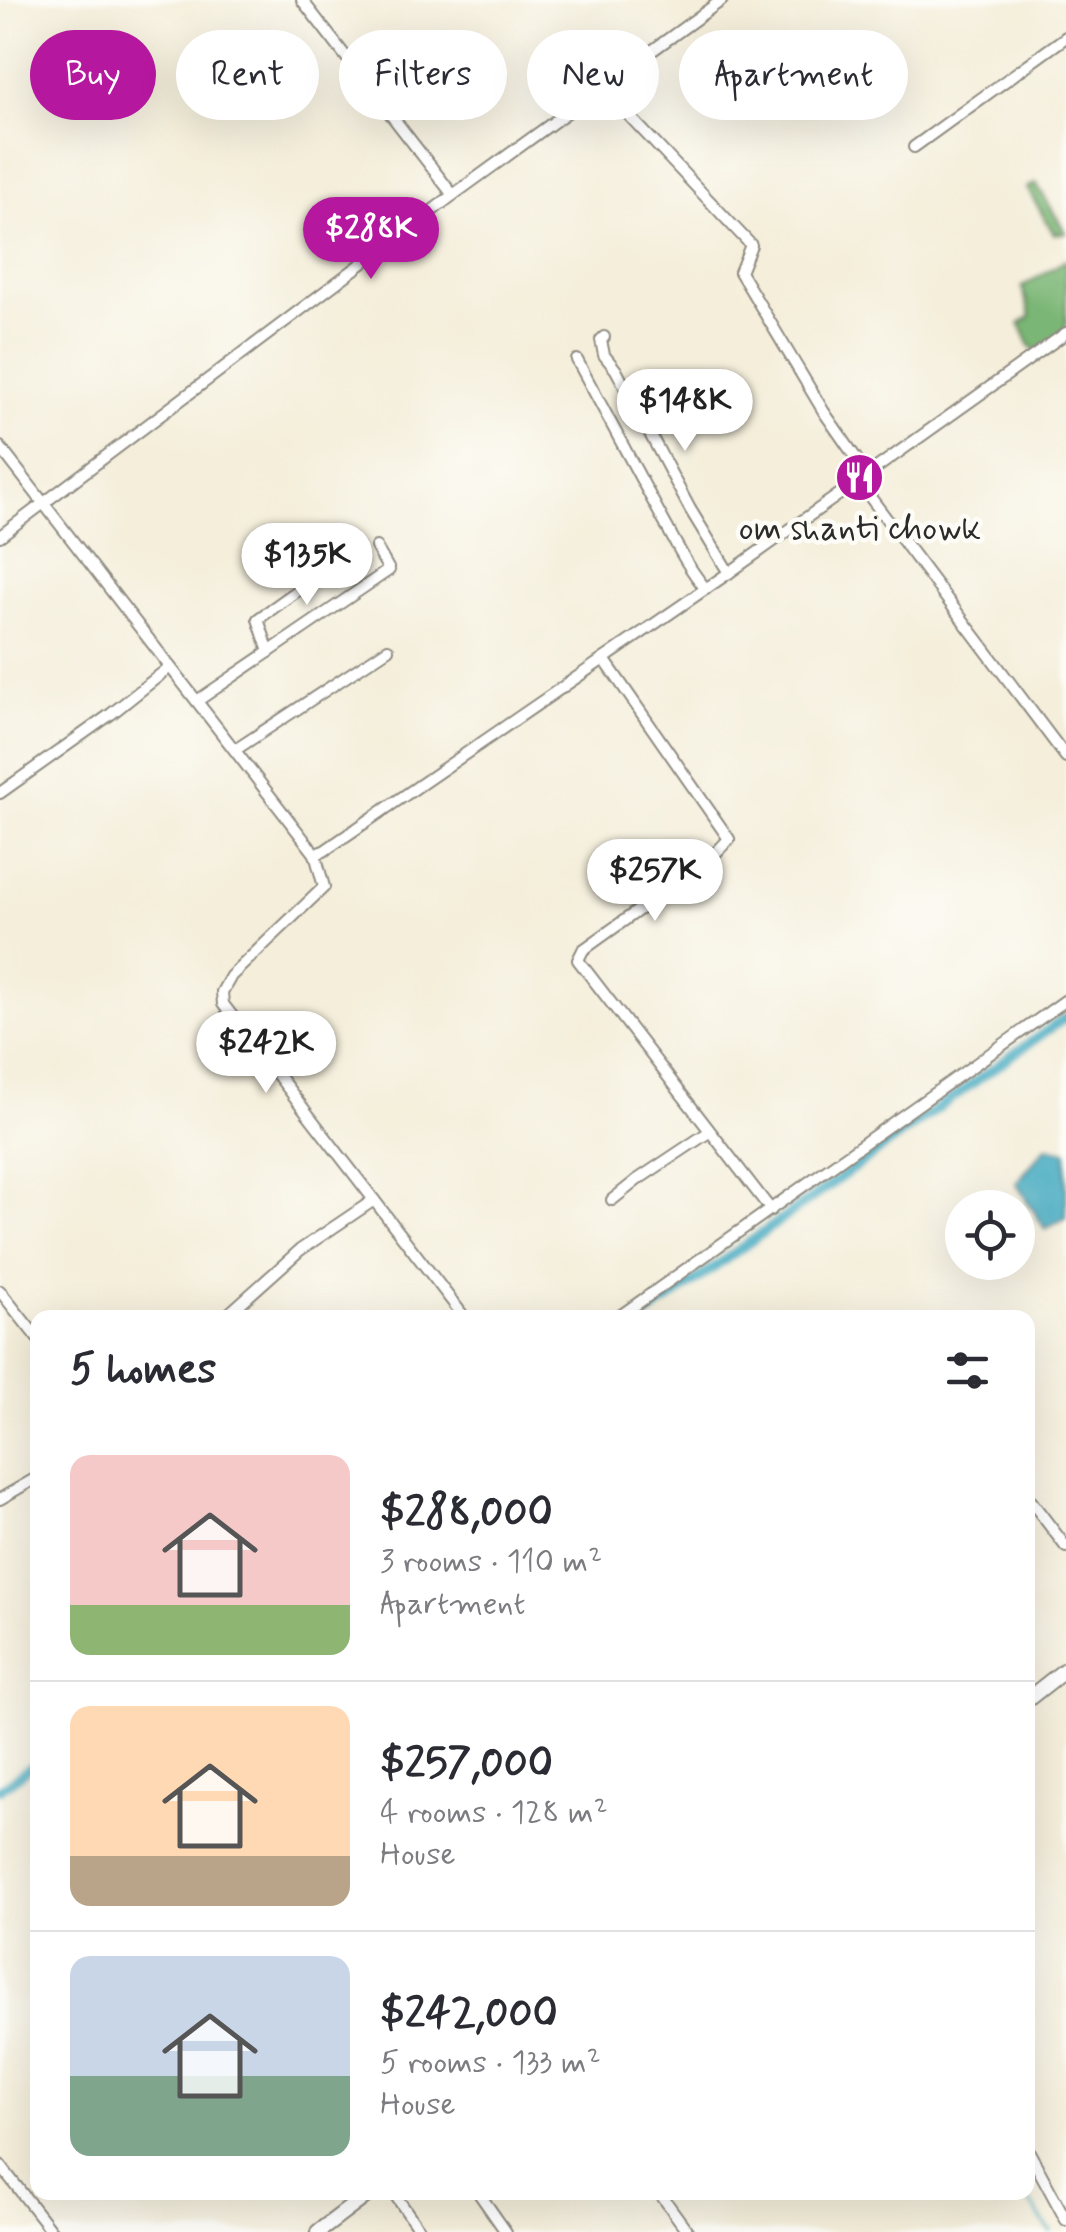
<!DOCTYPE html>
<html lang="en">
<head>
<meta charset="utf-8">
<style>
	body { margin:0; font-family:Mynerve,sans-serif; background:#f7f7f7; color:#2b2b33; height:100vh; display:flex; flex-direction:column; font-size:38px; white-space:nowrap }
	* { box-sizing:border-box; margin:0 }
	p { font-size:32px; color:#7c7c81 }
	.icon { flex:none; width:55px; height:55px; fill:none; stroke:currentColor; stroke-width:2; stroke-linecap:round; stroke-linejoin:round }
	.map { position:relative; flex:1; overflow:hidden }
	.panel { position:absolute; left:30px; top:1310px; width:1005px; height:890px; display:flex; flex-direction:column; background:#fff; border-radius:20px; box-shadow:0 10px 40px #0002 }
	.panel>* { flex:none }
	.hud { position:absolute; left:30px; top:30px; width:1008px; height:90px; display:flex; gap:20px }
	.buttons { position:absolute; left:945px; top:1190px; display:grid; gap:20px }
	.buttons a { display:grid; place-items:center; width:90px; height:90px; border-radius:50%; background:#fff; box-shadow:0 10px 40px #0002; font-size:50px }
	.price { position:absolute; translate:-50% -85px; padding:0 22px; border-radius:35px; background:#fff; color:#222; font-size:32px; line-height:65px; filter:drop-shadow(0 2px 5px #0008) }
	.price::after { content:''; position:absolute; left:50%; top:60px; width:30px; height:22px; margin-left:-15px; background:inherit; clip-path:polygon(0 0,100% 0,50% 100%) }
	.price.selected { background:#b5179e; color:#fff }
	ul { padding:0; list-style:none }
	li { display:flex; align-items:center; gap:30px; height:250px; padding:0 40px }
	li+li { border-top:2px solid #e1e1e2 }
	li span { display:grid; place-items:center; flex:none; width:280px; height:200px; border-radius:20px; color:#555 }
	li>.icon { margin-inline-start:auto }
	span .icon { width:120px; height:120px; fill:#fffc; stroke-width:1 }
	li b { font-size:42px }
	h2 { display:flex; justify-content:space-between; align-items:center; height:120px; padding:0 40px; font-size:42px }
	.tag { padding:0 35px; border-radius:45px; background:#fff; box-shadow:0 10px 40px #0002; font-size:35px; line-height:90px }
	.tag.selected { background:#b5179e; color:#fff }
	.map>svg:first-child { display:block }
	.forest { fill:#7ab674; stroke:#527050; stroke-width:2.5 }
	.water { fill:#40a9c0; stroke:#366a76; stroke-width:2.5 }
	.lines { fill:none; stroke-linecap:round; stroke-linejoin:round }
	.stream { stroke:#40a9c0; stroke-width:2.5 }
	.canal { stroke:#40a9c0; stroke-width:10 }
	.street-casing { stroke:#908c82; stroke-width:14 }
	.secondary-casing { stroke:#908c82; stroke-width:18 }
	.street { stroke:#fff; stroke-width:10 }
	.secondary { stroke:#fff; stroke-width:14 }
	.labels { text-anchor:middle; dominant-baseline:central; stroke-width:9; stroke-linejoin:round; paint-order:stroke }
	.poi-label { font-size:35px; fill:#2b2b2b; stroke:#fdfcf7 }
</style>
</head>
<body>
<div class="map">
<svg width="1066" height="2232" viewBox="0 0 1066 2232">
	<rect width="100%" height="100%" fill="#fdfcf7"/>
	<filter id="ink" filterUnits="userSpaceOnUse"><feTurbulence type="fractalNoise" baseFrequency=".01" numOctaves="2"/><feDisplacementMap in="SourceGraphic" scale="20" xChannelSelector="R" yChannelSelector="G"/><feConvolveMatrix kernelMatrix="1 2 1 2 8 2 1 2 1" color-interpolation-filters="sRGB"/></filter>
	<filter id="wash" filterUnits="userSpaceOnUse"><feTurbulence type="fractalNoise" baseFrequency=".0048" numOctaves="4" result="noise"/><feDisplacementMap in="SourceGraphic" scale="40" xChannelSelector="R" yChannelSelector="G"/><feGaussianBlur stdDeviation="2.25" result="paint"/><feColorMatrix in="noise" values="0 0 0 0 0 0 0 0 0 0 0 0 0 0 0 0 0 1.4 0 .05"/><feComposite in="paint" operator="in"/></filter>
	<g filter="url(#wash)">
		<rect width="100%" height="100%" fill="#f4eeda"/>
		<!-- forest -->
		<g class="forest">
			<path d="M1036,183l30,50 -12,1 -27,-46z"/>
			<path d="M1066,260v72l-29,21 -8,-9 -9,-20 11,-8 -9,-29z"/>
		</g>
		<!-- water -->
		<path class="water" d="M1046,1147l20,4v67l-21,11 -29,-46z"/>
		<g class="lines">
			<!-- stream -->
			<path class="stream" d="M1023,2192l28,40"/>
			<!-- canal -->
			<g class="canal">
				<path d="M643,1318l423,-301"/>
				<path d="M0,1789l38,-27"/>
			</g>
		</g>
	</g>
	<g filter="url(#ink)">
		<g class="lines">
			<defs>
				<g id="street">
					<path d="M302,0l151,195"/>
					<path d="M603,88l148,157 -11,27 84,140 43,62"/>
					<path d="M914,147l152,-110"/>
					<path d="M604,337l-3,3 3,15 12,15 74,139 39,64"/>
					<path d="M577,360l85,158c13,24 26,50 44,71"/>
					<path d="M0,447l315,407 9,-3 409,-281 333,-237"/>
					<path d="M858,481l208,276"/>
					<path d="M0,536l453,-341 269,-195"/>
					<path d="M269,652l-11,-33 54,-39 21,-19"/>
					<path d="M604,659l125,180 -19,20 -127,91 -5,10 193,250"/>
					<path d="M197,701l192,-131 -13,-23"/>
					<path d="M235,750l153,-101"/>
					<path d="M0,793l111,-79 59,-47"/>
					<path d="M315,854l9,33 -93,89 -9,16 1,12 242,314"/>
					<path d="M612,1200l25,-20 72,-48"/>
					<path d="M0,1291l38,48"/>
					<path d="M224,1318l76,-68 74,-50"/>
					<path d="M617,1318l449,-318"/>
					<path d="M1028,1497l38,50"/>
					<path d="M0,1499l38,-22"/>
					<path d="M1028,2150l38,70"/>
					<path d="M0,2165l52,67"/>
					<path d="M393,2192l28,40"/>
					<path d="M478,2192l28,40"/>
					<path d="M659,2192l29,40"/>
				</g>
				<g id="secondary">
					<path d="M1028,1699l38,-30"/>
					<path d="M318,2232l53,-40"/>
				</g>
			</defs>
			<!-- street casing -->
			<use href="#street" class="street-casing"/>
			<!-- secondary casing -->
			<use href="#secondary" class="secondary-casing"/>
			<!-- street -->
			<use href="#street" class="street"/>
			<!-- secondary -->
			<use href="#secondary" class="secondary"/>
		</g>
	</g>
	<!-- icons -->
	<defs>
		<symbol id="restaurant-disc" viewBox="-11 -11 22 22"><circle r="9.5" fill="#b5179e" stroke="#fdfcf7"/><path d="M-5-6h1v4h1v-4h1v4h1v-4h1v5L-1.5 .5V6h-2V.5L-5-1ZM5-6V6H3V1.5H1.5Q1.5-4 5-6Z" fill="#fff"/></symbol>
	</defs>
	<g fill-rule="evenodd">
		<use href="#restaurant-disc" x="832" y="450" width="55" height="55"/>
	</g>
	<g class="labels">
		<!-- poi labels -->
		<g class="poi-label">
			<text x="860" y="529">om shanti chowk</text>
		</g>
	</g>
</svg>
<div class="buttons">
<a><svg class="icon" aria-label="locate" viewBox="0 0 24 24"><circle cx="12" cy="12" r="6"/><path d="M12 2v4M12 18v4M2 12h4M18 12h4"/></svg></a>
</div>
<b class="price selected" style="left:371px;top:282px">$288K</b>
<b class="price" style="left:685px;top:454px">$148K</b>
<b class="price" style="left:307px;top:608px">$135K</b>
<b class="price" style="left:655px;top:924px">$257K</b>
<b class="price" style="left:266px;top:1096px">$242K</b>
<div class="hud">
<a class="tag selected">Buy</a>
<a class="tag">Rent</a>
<a class="tag">Filters</a>
<a class="tag">New</a>
<a class="tag">Apartment</a>
</div>
<section class="panel">
<h2>5 homes<svg class="icon" aria-label="filters" viewBox="0 0 24 24"><path d="M4 7h16M4 17h16"/><circle cx="9" cy="7" r="2"/><circle cx="15" cy="17" r="2"/></svg></h2>
<ul>
<li><span style="background:linear-gradient(#f6c9c9 75%,#8fb573 0)"><svg class="icon" aria-label="home" viewBox="0 0 24 24"><path d="M3 11l9-7 9 7M6 9v11h12V9"/></svg></span><div><b>$288,000</b><p>3 rooms · 110 m²</p><p>Apartment</p></div></li>
<li><span style="background:linear-gradient(#ffd9b3 75%,#b9a48a 0)"><svg class="icon" aria-label="home" viewBox="0 0 24 24"><path d="M3 11l9-7 9 7M6 9v11h12V9"/></svg></span><div><b>$257,000</b><p>4 rooms · 128 m²</p><p>House</p></div></li>
<li><span style="background:linear-gradient(#c9d6e8 60%,#7fa58c 0)"><svg class="icon" aria-label="home" viewBox="0 0 24 24"><path d="M3 11l9-7 9 7M6 9v11h12V9"/></svg></span><div><b>$242,000</b><p>5 rooms · 133 m²</p><p>House</p></div></li>
</ul>
</section>
</div>
</body>
</html>
